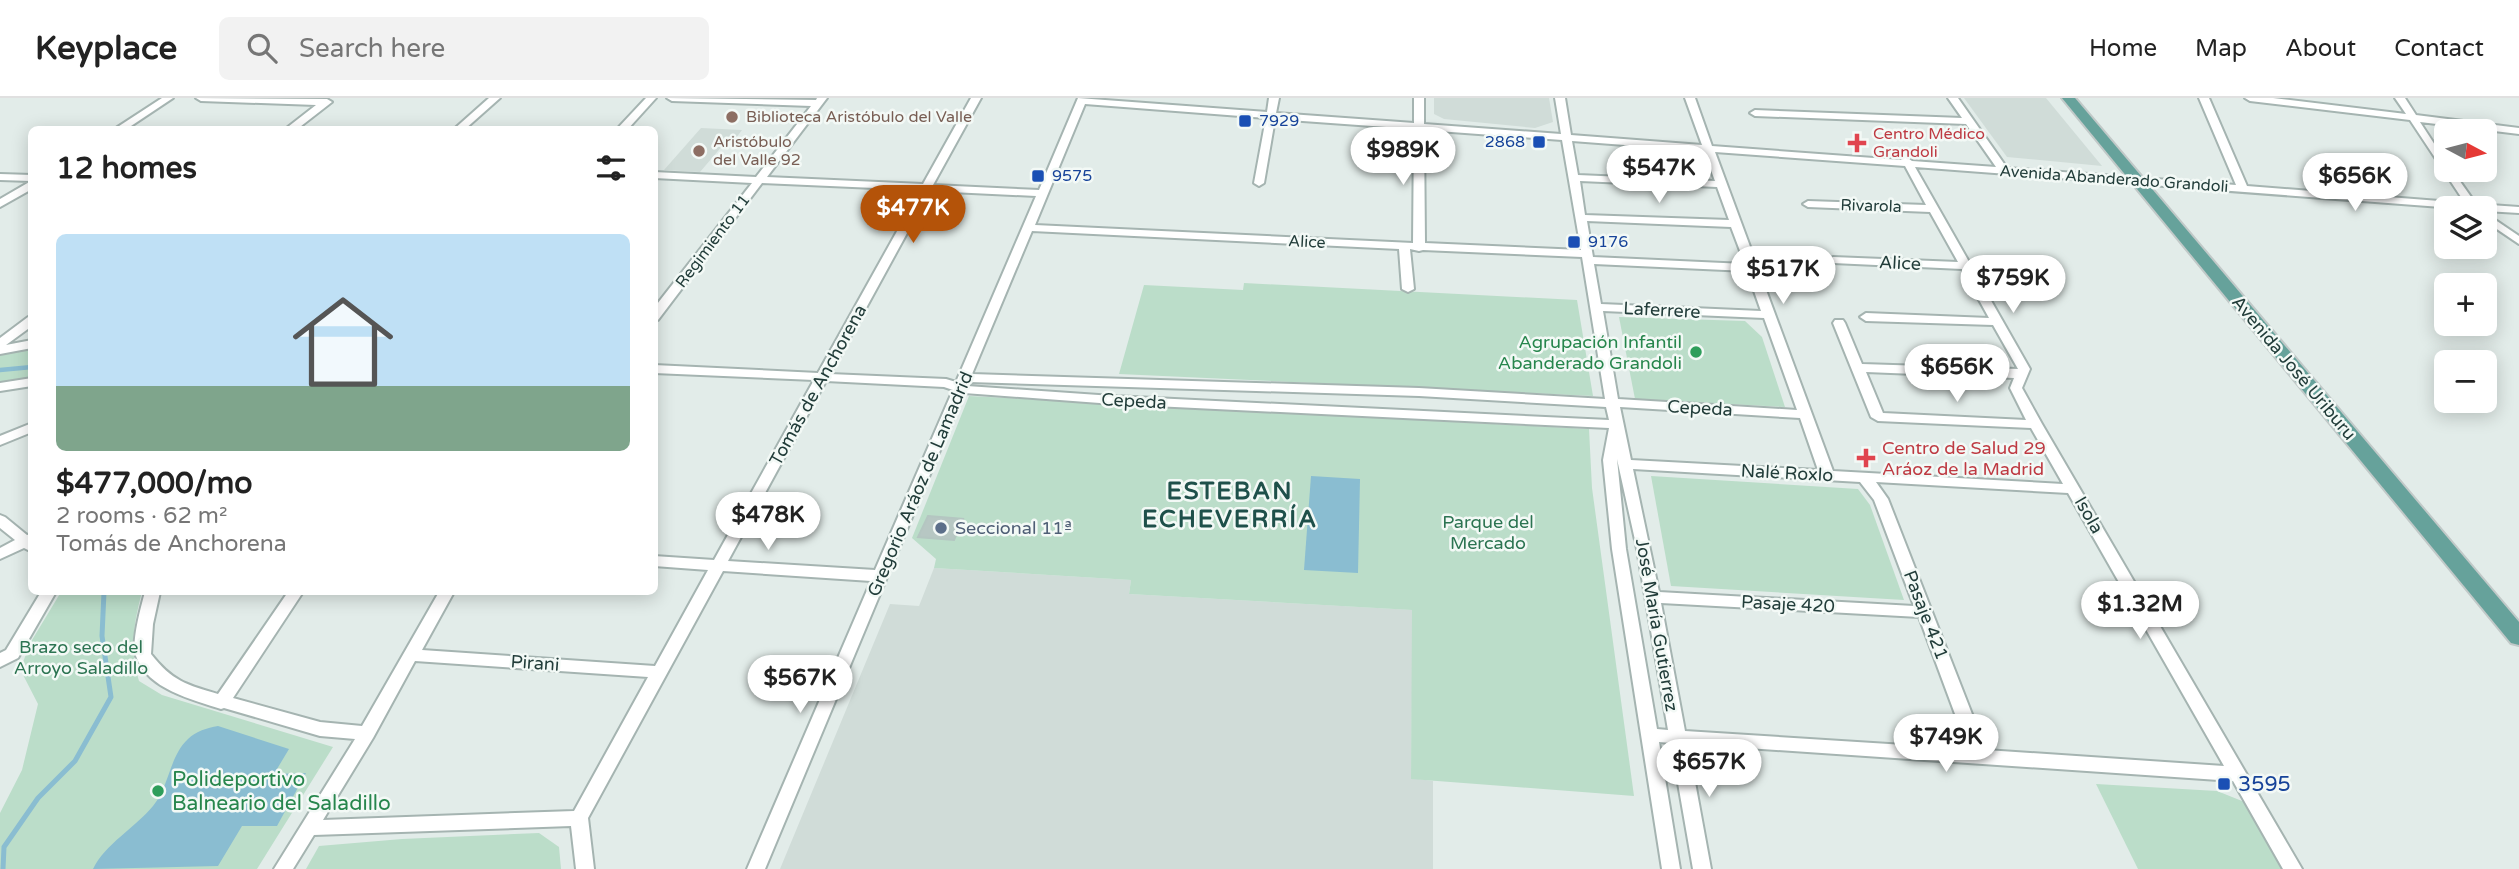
<!DOCTYPE html>
<html lang="en">
<head>
<meta charset="utf-8">
<style>
	body { margin:0; font-family:"Varela Round",sans-serif; background:#f2f2f2; color:#222; height:100vh; display:flex; flex-direction:column; font-size:26px; white-space:nowrap }
	* { box-sizing:border-box; margin:0 }
	p { font-size:23px; color:#767676 }
	.icon { flex:none; width:38px; height:38px; fill:none; stroke:currentColor; stroke-width:2; stroke-linecap:round; stroke-linejoin:round }
	.map { position:relative; flex:1; overflow:hidden }
	.details { position:absolute; left:28px; top:28px; width:630px; height:469px; display:flex; flex-direction:column; background:#fff; border-radius:10px; box-shadow:0 4px 18px #0003 }
	.details>* { flex:none }
	.needle { width:46px; rotate:97deg }
	.buttons { position:absolute; left:2434px; top:21px; display:grid; gap:14px }
	.buttons a { display:grid; place-items:center; width:63px; height:63px; border-radius:10px; background:#fff; box-shadow:0 4px 18px #0003; font-size:35px }
	.price { position:absolute; translate:-50% -60px; padding:0 16px; border-radius:24px; background:#fff; color:#222; font-size:23px; line-height:46px; filter:drop-shadow(0 2px 4px #0008) }
	.price::after { content:''; position:absolute; left:50%; top:42px; width:21px; height:16px; margin-left:-10px; background:inherit; clip-path:polygon(0 0,100% 0,50% 100%) }
	.price.selected { background:#b45309; color:#fff }
	ul { padding:0; list-style:none }
	li { display:grid; align-content:center; gap:14px; height:371px; padding:0 28px }
	li span { display:grid; place-items:center; height:217px; border-radius:10px; color:#555 }
	li>.icon { margin-inline-start:auto }
	span .icon { width:126px; height:126px; fill:#fffc; stroke-width:1 }
	li b { font-size:30px }
	h2 { display:flex; justify-content:space-between; align-items:center; height:84px; padding:0 28px; font-size:30px }
	header { display:flex; align-items:center; gap:42px; box-sizing:border-box; height:98px; padding:0 35px; background:#fff; border-bottom:2px solid #e0e0e0 }
	header strong { font-size:33px }
	nav { display:flex; gap:38px; margin-inline-start:auto; font-size:24px }
	.search { width:490px; height:63px; background:#f2f2f2; display:flex; align-items:center; gap:18px; box-sizing:border-box; padding:0 24px; border-radius:10px; color:#767676; font-size:26px }
	.map>svg:first-child { display:block }
	.built { fill:#d0dcd8 }
	.green { fill:#bbddc9 }
	.water { fill:#8abdd1 }
	.lines { fill:none; stroke-linecap:round; stroke-linejoin:round }
	.stream-far1 { stroke:#8abdd1; stroke-width:4.5 }
	.stream { stroke:#8abdd1; stroke-width:5 }
	.building { fill:#b7c7c3; stroke:#b4c6c1; stroke-width:2 }
	.minor-casing { stroke:#a5b4b1; stroke-width:4 }
	.major-casing { stroke:#c1c9c8; stroke-width:4 }
	.minor { fill:#fff; fill-rule:evenodd }
	.major { fill:#66a29b; fill-rule:evenodd }
	.education-dot { fill:#8d6e63; stroke:#f3f9f6; stroke-width:2.5 }
	.transit-dot { fill:#1a4fb4; stroke:#f3f9f6; stroke-width:2.5 }
	.health-dot { fill:#e0444e; stroke:#f3f9f6; stroke-width:2.5 }
	.leisure-dot { fill:#2e9e5b; stroke:#f3f9f6; stroke-width:2.5 }
	.service-dot { fill:#5c6f8a; stroke:#f3f9f6; stroke-width:2.5 }
	.labels { text-anchor:middle; dominant-baseline:central; stroke-width:5; stroke-linejoin:round; paint-order:stroke }
	.far-education-label { font-size:16px; fill:#785e54; stroke:#f3f9f6; text-anchor:start }
	.far-transit-label { font-size:16px; fill:#164399; stroke:#f3f9f6; text-anchor:start }
	.far-health-label { font-size:16px; fill:#be3a42; stroke:#f3f9f6; text-anchor:start }
	.far-street-label { font-size:16px; fill:#223d3a; stroke:#f3f9f6 }
	.street-label { font-size:18px; fill:#223d3a; stroke:#f3f9f6 }
	.leisure-label { font-size:18px; fill:#27864d; stroke:#f3f9f6; text-anchor:end }
	.health-label { font-size:18px; fill:#be3a42; stroke:#f3f9f6; text-anchor:start }
	.park-label { font-size:18px; fill:#2c7452; stroke:#f3f9f6 }
	.service-label { font-size:18px; fill:#4e5e75; stroke:#f3f9f6; text-anchor:start }
	.near-leisure-label { font-size:21px; fill:#27864d; stroke:#f3f9f6; text-anchor:start }
	.near-transit-label { font-size:21px; fill:#164399; stroke:#f3f9f6; text-anchor:start }
	.district-label { font-size:24px; font-weight:bold; letter-spacing:2px; fill:#1e504a; stroke:#f3f9f6 }
</style>
</head>
<body>
<header>
<strong>Keyplace</strong>
<div class="search"><svg class="icon" aria-label="search" viewBox="0 0 24 24"><circle cx="10" cy="10" r="6"/><path d="M15 15l6 6"/></svg>Search here</div>
<nav><a>Home</a><a>Map</a><a>About</a><a>Contact</a></nav>
</header>
<div class="map">
<svg width="2519" height="771" viewBox="0 0 2519 771">
	<rect width="100%" height="100%" fill="#e2ece9"/>
	<!-- built -->
	<g class="built">
		<path d="M1434,0h115l4,24 -18,6 -91,-9 -10,-5z"/>
		<path d="M1964,0h82l56,68 -95,-9z"/>
		<path d="M701,30l41,2 -6,8h-7l-29,34 -36,-2z"/>
		<path d="M934,470l197,12 -2,14 284,16 -2,168 22,3v88h-653l110,-265 29,2z"/>
	</g>
	<!-- green -->
	<g class="green">
		<path d="M1244,185l333,17 16,96 -474,-22 25,-89 99,5z"/>
		<path d="M1619,219l126,4 17,16 23,70 -150,-8z"/>
		<path d="M31,250v30l-31,5v-30z"/>
		<path d="M969,298l620,33 3,59 42,308 -223,-17 1,-169 -283,-16 2,-14 -197,-12 2,-9 -24,-21z"/>
		<path d="M1651,378l207,13 12,16 34,95 -233,-14z"/>
		<path d="M61,494h81c-8,30 -13,58 -3,89l23,14 171,52 -76,122h-257v-56l22,-43 16,-66 -18,-35 12,-29z"/>
		<path d="M2096,686l121,7 30,12 37,66h-146z"/>
		<path d="M539,735l20,14 2,22h-255l13,-23 83,-7z"/>
	</g>
	<!-- water -->
	<g class="water">
		<path d="M1311,378l49,3 -2,94 -54,-3z"/>
		<path d="M218,628l71,23 -15,25 32,-1 -29,53h-35l-24,40 -125,3c12,-25 42,-41 60,-63 17,-21 16,-49 35,-67 8,-8 19,-11 30,-13z"/>
	</g>
	<g class="lines">
		<!-- stream-far1 -->
		<path class="stream-far1" d="M0,272l32,-3"/>
		<!-- stream -->
		<path class="stream" d="M3,771l1,-22 34,-49 37,-37 36,-64 -9,-61 2,-44"/>
	</g>
	<!-- building -->
	<path class="building" d="M928,418l35,3 -9,21 -36,-3z"/>
	<g class="lines">
		<defs>
			<g id="minor">
				<path d="M162,0h11l-48,32h-12z"/>
				<path d="M196,0l131,1 5,3 -36,28h-12l32,-25 -115,-4z"/>
				<path d="M489,0h11l-36,32h-11z"/>
				<path d="M646,0h10l-29,32h-11z"/>
				<path d="M667,0l149,2 1,-2h10l-60,79 156,7 48,-86h10l-48,87 106,5 39,-92 189,14 2,-14h10l-3,15 138,10v-25h10v26l137,10 -6,-36h10l6,37 131,10 -17,-47h10l17,48 189,14 5,-3 6,4 84,6 -30,-43 -211,-8 -5,-3 5,-3 207,8 -14,-20h10l49,70 229,17 -37,-87h10l38,88 218,17 -55,-83 -160,-19 -5,-3h28l133,16 -11,-16h10l11,17 103,13v6l-99,-12 26,40v8h6l24,34 43,3v6l-34,-2v-3h-31l-539,-41 115,202 -8,19 20,36 260,445h-19l-50,-88 -545,-37 23,125h-18l-22,-126 -12,-1 21,127h-18l-50,-320 -9,-89 6,-32 -496,-24 -149,-11 -199,476h-18l124,-288 -148,-10 -135,247 6,51h-18l-5,-43 -257,9 -21,34h-19l81,-130 -35,-3 -96,-28 -3,1c-28,-9 -74,-20 -85,-53 -5,-14 5,-49 9,-64h15l-7,32 -2,30c21,27 36,31 67,40l70,-102h15l-70,106 87,24 42,4 77,-134h15l-32,58 233,16 53,-96 -54,-4v-10l60,4 100,-180 -160,-7v-8l164,8 102,-183 -158,-7 -104,137h-4v-12l98,-125 -98,-5v-6l102,5 55,-71 -139,-5zM1085,6l181,14 -12,65 5,3 5,-3 11,-64 139,10 -1,114 -378,-18zM1424,32l138,10 19,110 -156,-7zM1572,43l132,10 11,30 -137,-6zM1715,54l190,14 21,39 -118,-4 -5,3 5,3 122,5 28,50 -125,-5 -6,3 6,3 129,6 27,49 -123,-5 -6,4 6,4 127,4 25,44 -156,-5 -17,-41 -2,-3h-8l-2,3 38,94 7,4 153,7 32,56 -230,-13zM1580,83l137,6 12,33 -144,-5zM930,93l106,5 -80,186 -10,-3 -116,-5zM1587,123l144,6 14,37 -152,-7zM1032,133l367,18 3,40 6,3 6,-3 -4,-40 9,2 4,-1 159,7 23,142 -186,-11 -447,-14zM1594,166l153,7 14,40 -160,-7zM1603,213l161,7 33,92 -179,-11zM1866,274l148,6 -4,10 16,32 -143,-7zM826,283l118,6 9,3 -78,180 -147,-9zM969,284l450,14 187,11 3,13 -496,-24 -146,-10zM1620,309l180,11 18,52 -187,-10zM1617,361l20,90 31,181 -11,-1 -31,-180zM1633,371l227,13 14,18 40,106 -255,-14zM1876,384l192,11 156,273 -238,-16 -98,-251zM1661,505l258,14 49,132 -283,-18zM415,563l233,16 -74,134 -251,9 50,-82z"/>
				<path d="M0,76l32,1v14l-32,18v-8l31,-18 -31,-1z"/>
				<path d="M2485,115l34,23v8l-34,-23z"/>
				<path d="M28,219h4v9l-26,19 26,-5v8l-32,6v-16z"/>
				<path d="M32,280v8l-32,5v-8z"/>
				<path d="M32,325v9l-32,13v-9z"/>
				<path d="M0,417l5,2 22,18 5,-1v18l-8,-4 -24,11v-11l15,-8 -15,-12z"/>
				<path d="M41,494h15l-38,66 -18,9v-14l6,-3z"/>
			</g>
			<path id="major" d="M2062,0h13l444,524v23l-8,-2z"/>
		</defs>
		<!-- minor casing -->
		<use href="#minor" class="minor-casing"/>
		<!-- major casing -->
		<use href="#major" class="major-casing"/>
		<!-- minor -->
		<use href="#minor" class="minor"/>
		<!-- major -->
		<use href="#major" class="major"/>
	</g>
	<!-- markers -->
	<g class="education-dot">
		<circle cx="732" cy="19" r="7"/>
		<circle cx="699" cy="53" r="7"/>
	</g>
	<g class="transit-dot">
		<rect x="1238" y="16" width="14" height="14" rx="3.5"/>
		<rect x="1532" y="37" width="14" height="14" rx="3.5"/>
		<rect x="1031" y="71" width="14" height="14" rx="3.5"/>
		<rect x="1567" y="137" width="14" height="14" rx="3.5"/>
		<rect x="2217" y="679" width="14" height="14" rx="3.5"/>
	</g>
	<g class="health-dot">
		<path d="M1853.5 34.5h7v7h7v7h-7v7h-7v-7h-7v-7h7z"/>
		<path d="M1862.5 349.5h7v7h7v7h-7v7h-7v-7h-7v-7h7z"/>
	</g>
	<g class="leisure-dot">
		<circle cx="1696" cy="254" r="7"/>
		<circle cx="158" cy="693" r="7"/>
	</g>
	<circle class="service-dot" cx="941" cy="430" r="7"/>
	<g class="labels">
		<!-- far-education labels -->
		<g class="far-education-label">
			<text x="746" y="19">Biblioteca Aristóbulo del Valle</text>
			<text x="713" y="44">Aristóbulo<tspan x="713" dy="18">del Valle 92</tspan></text>
		</g>
		<!-- far-transit labels -->
		<g class="far-transit-label">
			<text x="1259" y="23">7929</text>
			<text x="1525" y="44" text-anchor="end">2868</text>
			<text x="1052" y="78">9575</text>
			<text x="1588" y="144">9176</text>
		</g>
		<!-- far-health labels -->
		<g class="far-health-label">
			<text x="1873" y="36">Centro Médico<tspan x="1873" dy="18">Grandoli</tspan></text>
		</g>
		<!-- far-street labels -->
		<g class="far-street-label">
			<text transform="translate(2114 81) rotate(4)">Avenida Abanderado Grandoli</text>
			<text transform="translate(1871 108) rotate(2)">Rivarola</text>
			<text transform="translate(713 143) rotate(-53)">Regimiento 11</text>
			<text transform="translate(1307 144) rotate(3)">Alice</text>
		</g>
		<!-- street labels -->
		<g class="street-label">
			<text transform="translate(1900 165) rotate(3)">Alice</text>
			<text transform="translate(1662 212) rotate(3)">Laferrere</text>
			<text transform="translate(2294 270) rotate(50)">Avenida José Uriburu</text>
			<text transform="translate(818 287) rotate(-61)">Tomás de Anchorena</text>
			<text transform="translate(1134 303) rotate(3)">Cepeda</text>
			<text transform="translate(1700 310) rotate(3)">Cepeda</text>
			<text transform="translate(1787 375) rotate(3)">Nalé Roxlo</text>
			<text transform="translate(920 386) rotate(-67)">Gregorio Aráoz de Lamadrid</text>
			<text transform="translate(2089 417) rotate(60)">Isola</text>
			<text transform="translate(1788 506) rotate(3)">Pasaje 420</text>
			<text transform="translate(1926 517) rotate(69)">Pasaje 421</text>
			<text transform="translate(1657 527) rotate(80)">José María Gutierrez</text>
			<text transform="translate(535 565) rotate(4)">Pirani</text>
		</g>
		<!-- leisure labels -->
		<g class="leisure-label">
			<text x="1682" y="244">Agrupación Infantil<tspan x="1682" dy="21">Abanderado Grandoli</tspan></text>
		</g>
		<!-- health labels -->
		<g class="health-label">
			<text x="1882" y="350">Centro de Salud 29<tspan x="1882" dy="21">Aráoz de la Madrid</tspan></text>
		</g>
		<!-- park labels -->
		<g class="park-label">
			<text x="1488" y="424">Parque del<tspan x="1488" dy="21">Mercado</tspan></text>
			<text x="81" y="549">Brazo seco del<tspan x="81" dy="21">Arroyo Saladillo</tspan></text>
		</g>
		<!-- service labels -->
		<g class="service-label">
			<text x="955" y="430">Seccional 11ª</text>
		</g>
		<!-- near-leisure labels -->
		<g class="near-leisure-label">
			<text x="172" y="681">Polideportivo<tspan x="172" dy="24">Balneario del Saladillo</tspan></text>
		</g>
		<!-- near-transit labels -->
		<g class="near-transit-label">
			<text x="2238" y="686">3595</text>
		</g>
		<!-- district labels -->
		<g class="district-label">
			<text x="1230" y="393">ESTEBAN<tspan x="1230" dy="28">ECHEVERRÍA</tspan></text>
		</g>
	</g>
</svg>
<div class="buttons">
<a><svg class="needle" viewBox="-14 -14 28 28"><path d="M0-13l5 13h-10z" fill="#e53935"/><path d="M0 13l5-13h-10z" fill="#767676"/></svg></a>
<a><svg class="icon" aria-label="layers" viewBox="0 0 24 24"><path d="M12 4l9 5-9 5-9-5zM3 14l9 5 9-5"/></svg></a>
<a>+</a>
<a>−</a>
</div>
<b class="price" style="left:1403px;top:89px">$989K</b>
<b class="price" style="left:1659px;top:107px">$547K</b>
<b class="price" style="left:2355px;top:115px">$656K</b>
<b class="price selected" style="left:913px;top:147px">$477K</b>
<b class="price" style="left:1783px;top:208px">$517K</b>
<b class="price" style="left:2013px;top:217px">$759K</b>
<b class="price" style="left:1957px;top:306px">$656K</b>
<b class="price" style="left:768px;top:454px">$478K</b>
<b class="price" style="left:2140px;top:543px">$1.32M</b>
<b class="price" style="left:800px;top:617px">$567K</b>
<b class="price" style="left:1946px;top:676px">$749K</b>
<b class="price" style="left:1709px;top:701px">$657K</b>
<section class="details">
<h2>12 homes<svg class="icon" aria-label="filters" viewBox="0 0 24 24"><path d="M4 7h16M4 17h16"/><circle cx="9" cy="7" r="2"/><circle cx="15" cy="17" r="2"/></svg></h2>
<ul>
<li><span style="background:linear-gradient(#bfe0f5 70%,#7fa58c 0)"><svg class="icon" aria-label="home" viewBox="0 0 24 24"><path d="M3 11l9-7 9 7M6 9v11h12V9"/></svg></span><div><b>$477,000/mo</b><p>2 rooms · 62 m²</p><p>Tomás de Anchorena</p></div></li>
</ul>
</section>
</div>
</body>
</html>
